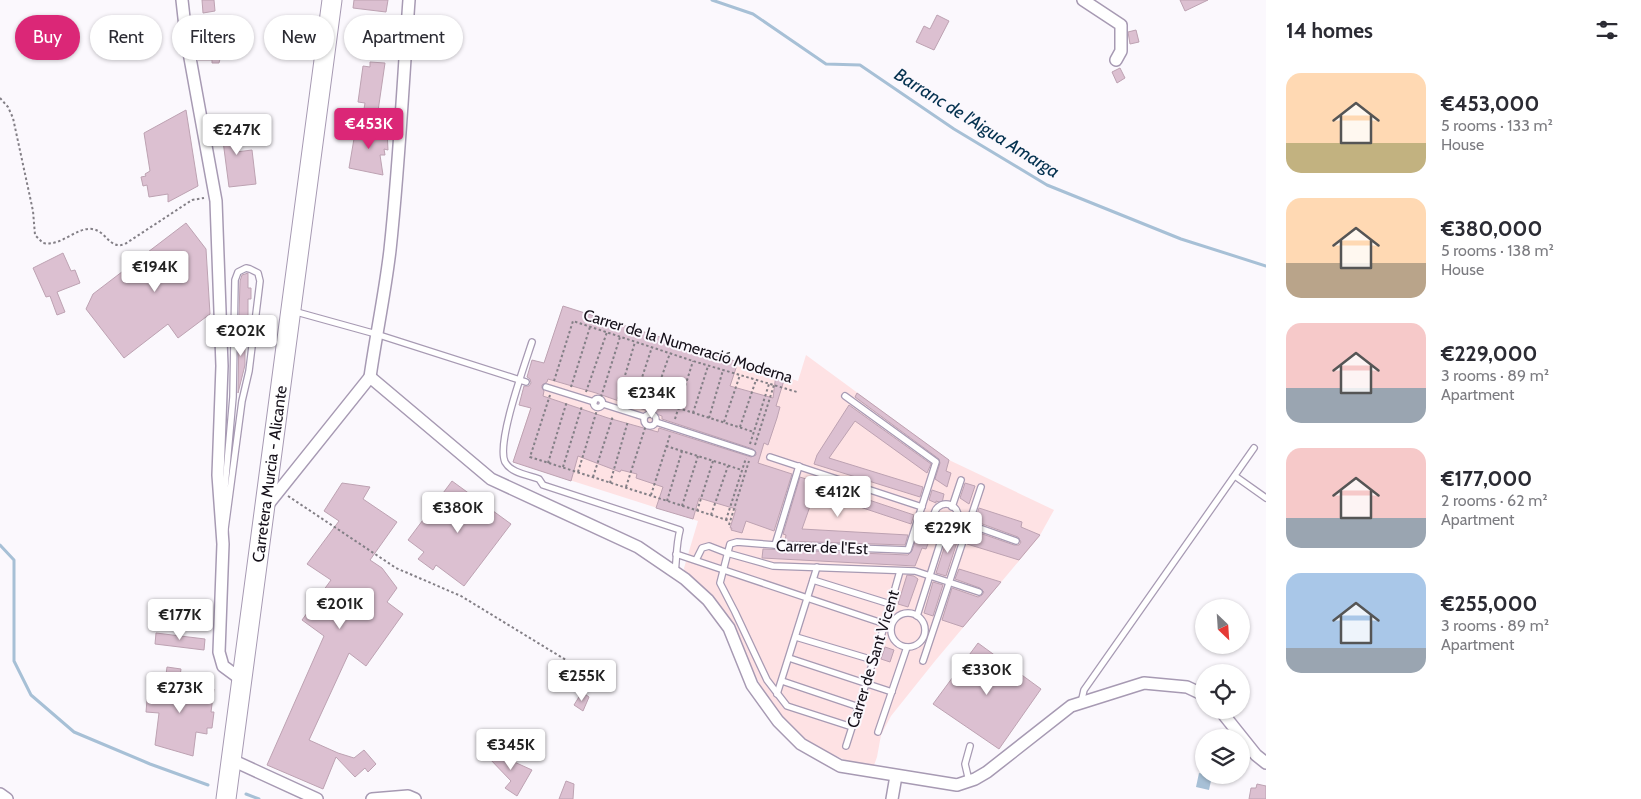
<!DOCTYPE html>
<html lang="en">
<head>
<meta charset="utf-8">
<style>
	body { margin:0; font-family:Cabin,sans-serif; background:#f2f2f3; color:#2b2b33; height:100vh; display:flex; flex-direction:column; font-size:19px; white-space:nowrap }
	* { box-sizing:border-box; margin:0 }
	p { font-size:16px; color:#7c7c81 }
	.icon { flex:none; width:28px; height:28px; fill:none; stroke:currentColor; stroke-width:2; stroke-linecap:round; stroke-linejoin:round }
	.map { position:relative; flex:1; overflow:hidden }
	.details { display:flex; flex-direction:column; background:#fff; width:375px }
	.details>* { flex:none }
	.guide { position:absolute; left:15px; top:15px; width:475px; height:45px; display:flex; gap:10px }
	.needle { width:32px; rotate:155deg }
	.buttons { position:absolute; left:1195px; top:599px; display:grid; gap:10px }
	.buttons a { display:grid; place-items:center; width:55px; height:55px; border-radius:50%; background:#fff; box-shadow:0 1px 4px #0004; font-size:25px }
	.price { position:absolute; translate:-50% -42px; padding:0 11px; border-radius:5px; background:#fff; color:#222; font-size:16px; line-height:32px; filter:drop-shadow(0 1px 2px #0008) }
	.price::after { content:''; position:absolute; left:50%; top:30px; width:15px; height:11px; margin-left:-8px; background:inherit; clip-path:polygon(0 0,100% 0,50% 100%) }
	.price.current { background:#db2777; color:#fff }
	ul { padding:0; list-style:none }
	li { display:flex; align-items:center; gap:15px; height:125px; padding:0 20px }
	li span { display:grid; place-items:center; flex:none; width:140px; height:100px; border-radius:15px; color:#555 }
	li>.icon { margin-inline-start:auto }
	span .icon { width:60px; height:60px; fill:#fffc; stroke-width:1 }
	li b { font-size:21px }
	h2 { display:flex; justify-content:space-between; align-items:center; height:60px; padding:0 20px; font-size:21px }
	.chip { padding:0 18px; border-radius:22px; background:#fff; box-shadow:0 1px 4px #0004; font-size:18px; line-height:45px }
	.chip.current { background:#db2777; color:#fff }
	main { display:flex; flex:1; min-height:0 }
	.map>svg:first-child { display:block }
	.green { fill:#fee2e4 }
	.water { fill:#a7c0d6 }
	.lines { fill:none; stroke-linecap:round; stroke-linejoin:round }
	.stream { stroke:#a7c0d6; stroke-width:3 }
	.building { fill:#dcc0d1; stroke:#bda2b2; fill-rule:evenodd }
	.service-casing { stroke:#a79ab3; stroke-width:8 }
	.minor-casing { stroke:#a79ab3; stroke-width:14 }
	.trunk-casing { stroke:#a79ab3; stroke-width:21 }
	.path { stroke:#837f86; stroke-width:2; stroke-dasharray:2.5 2.5; stroke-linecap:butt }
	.service { stroke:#fff; stroke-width:5.5 }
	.minor { stroke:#fff; stroke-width:11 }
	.trunk { stroke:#fff; stroke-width:19 }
	.labels { text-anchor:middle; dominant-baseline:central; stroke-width:4; stroke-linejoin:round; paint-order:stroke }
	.street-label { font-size:16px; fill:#151019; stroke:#fbf8fd }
	.water-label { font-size:18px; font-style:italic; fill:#04314f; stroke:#fbf8fd }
</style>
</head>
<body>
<main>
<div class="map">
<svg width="1266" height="799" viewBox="0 0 1266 799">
	<rect width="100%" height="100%" fill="#fbf8fd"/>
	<!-- green -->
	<path class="green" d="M563,306l235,75 8,-26 143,105 105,50 -15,27 -104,124 -44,55 -10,19 -4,22 -4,11 -17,-3 -48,-22 -24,-23 -22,-31 -35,-73 -33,-37 -9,-6 -1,-5 14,-47 -185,-59z"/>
	<!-- water -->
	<path class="water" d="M1199,773l13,3 -3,14 -13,-3z"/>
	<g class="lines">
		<!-- stream -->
		<g class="stream">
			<path d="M712,0l41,14 73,50 34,1 94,64 93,56 134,54 85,27"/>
			<path d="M0,545l14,15v101l17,34 43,37 76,32 58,21"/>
			<path d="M246,794l13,5"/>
		</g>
	</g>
	<!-- building -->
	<g class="building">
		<path d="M202,0h12l1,11 -12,2z"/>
		<path d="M354,0h34l-2,12 -33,-4z"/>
		<path d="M1180,0h28l-23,11z"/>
		<path d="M937,15l12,6 -15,29 -18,-8 8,-16 6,3z"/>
		<path d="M1136,30l3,12 -9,2 -2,-12z"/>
		<path d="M196,50l26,1 -3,12h-7v-3h-14z"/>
		<path d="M370,62l15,1 -7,48 -14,-2 1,-6 -7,-1 5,-36 7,1z"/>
		<path d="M1120,68l5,10 -8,5 -5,-11z"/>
		<path d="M186,110l12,76 -30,16v-8l-19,3 -2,-12 -4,1 -2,-9 5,-1 -1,-2 5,-3 -6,-38z"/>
		<path d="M239,116l2,16 -8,1 3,19 16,-2 4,34 -27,3 -9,-69z"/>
		<path d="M362,125l25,6 1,19 -4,-1 1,6h-5l3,20 -34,-7 7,-41 6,1z"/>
		<path d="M186,223l20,26 4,65 -32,24 -10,-14 -44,34 -38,-49 7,-15z"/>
		<path d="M63,253l8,18 4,-1 5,13 -23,9 8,20 -8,3 -7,-19 -4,1 -13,-29z"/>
		<path d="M248,273v15h3v11h-3v17h-9l1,-35 2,-6z"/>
		<path d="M563,306l175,56 -8,24 43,12 3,-24 9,3 -9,29 4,1 -3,11 -9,27 -4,-2 -6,20 34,11 -18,57 -28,-10 -4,12 -11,-3 1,-2h-2l6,-19 -37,-11 -6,21 -37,-11 7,-21 -27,-9 1,-4 -16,-4 -1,2 -42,-16 -7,25 -58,-19 18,-54 -12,-3 5,-19h5l2,-3 -1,-4 -3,-2 5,-17 12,3zM548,379l48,14 66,23v3l91,30 3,3v3l-5,2 -92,-29 -1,4 -50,-14 -65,-22 1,-5 -2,-3v-3l5,-3z"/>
		<path d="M239,332h6v33l-7,28z"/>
		<path d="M857,393l92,67 -3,11 5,2 -4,14 -12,-8 5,-16 -1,-4 -84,-62z"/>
		<path d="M849,405l82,59 -4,9 -72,-52 -26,37 94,29 -3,10 -106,-33 3,-9z"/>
		<path d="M800,477l114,38 -3,9 -96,-32 -13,37 106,6 -3,10 -120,-4 1,-6 -3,-1z"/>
		<path d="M452,481l59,43 -47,62 -28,-21 -3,5 -15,-11 6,-7 -16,-12z"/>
		<path d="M342,483l28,4 -7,12 34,23 -27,38 12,8 15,20 -10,14 16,12 -37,52 -17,-13 -40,87 29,13 16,5 10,-8 12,14 -8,8 -3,-4 -10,9 -19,-20 -13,32 -56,-24 57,-129 -22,-16 29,-40 -24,-16 32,-43 -15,-10z"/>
		<path d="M965,483l10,3 -6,18 -9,-6z"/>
		<path d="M932,490l12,4 -2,9 -6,-2v2l-7,-3z"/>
		<path d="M979,508l43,14 -1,5 19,8 -21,25 -52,-16 4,-14 43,15h5l2,-3 -3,-5 -41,-15 1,-3 -2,-1z"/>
		<path d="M924,515l7,3 -6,17 6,1 -5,13 -4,-1 -7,18 -153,-8 1,-9 145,6 4,-4z"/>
		<path d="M949,533l10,3 -13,40 -10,-3z"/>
		<path d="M959,569l42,13 -38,45 -21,-7 10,-32 26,9 4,-2 2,-3 -4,-4 -25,-9z"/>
		<path d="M907,575l7,1 4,3 -10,28 -10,-3z"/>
		<path d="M933,582l10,3 -10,31 -9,-3z"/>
		<path d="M156,633l49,6 -1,11 -49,-6z"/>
		<path d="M978,643l63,46 -42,60 -66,-45z"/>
		<path d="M885,647l9,3 -4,12 -9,-3z"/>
		<path d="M167,667l14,2 -3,22 22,3v-7l14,2 -3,23h3l-2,16h-5v6l-11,-2 -3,24 -38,-11 4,-32 -13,-1 2,-24 16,2z"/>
		<path d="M586,675l11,7 -5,8 -11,-7z"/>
		<path d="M582,692l7,5 -6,14 -9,-6z"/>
		<path d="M498,747l7,5 -4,4 31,14 -15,26 -12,-8 6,-7 -23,-24 5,-7h1z"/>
		<path d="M566,781l8,3 -1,15h-14z"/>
		<path d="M1257,784l9,2v13h-17l2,-11h5z"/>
	</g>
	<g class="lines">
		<defs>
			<g id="service">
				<path d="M246,268l4,1 8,4 2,8 -11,90 -7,30 -19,143 2,-57 8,-90 2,-117 3,-8z"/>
				<path d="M293,311l83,23 150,48"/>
				<path d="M532,342c-7,22 -36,101 -27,120 6,11 23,13 34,17l4,6 137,45c-4,15 -3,27 -5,42"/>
				<path d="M546,387l48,15"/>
				<path d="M845,396l91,66 -28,88 -133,-5 -38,-3 -7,2 -10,39 15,29 32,68 20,26 65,21"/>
				<circle cx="598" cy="403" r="4.5"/>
				<path d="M603,404l41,13"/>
				<circle cx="650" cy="420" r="6"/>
				<path d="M656,422l96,31"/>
				<path d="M770,457l152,50"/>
				<path d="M1235,476l31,22"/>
				<circle cx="946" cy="516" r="12"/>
				<path d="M952,507l9,-27"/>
				<path d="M957,520l59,21"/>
				<path d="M775,545l24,-79"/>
				<path d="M676,554l215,72"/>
				<path d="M696,560l6,-12 7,-2 18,7 46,13 142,5 64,21"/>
				<path d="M813,580l77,24"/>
				<circle cx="908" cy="630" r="17"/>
				<path d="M917,616l28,-88"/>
				<path d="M796,637l77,23"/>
				<path d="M789,658l103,34"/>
				<path d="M923,661l58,-174"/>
				<path d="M782,681l77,26"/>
				<path d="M777,694l40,-127"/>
				<path d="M1081,703l3,-13 170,-242"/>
				<path d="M878,732l29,-85"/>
				<path d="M846,746l39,-122 15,-53"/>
				<path d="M969,781l-4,-17 5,-18"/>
			</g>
			<g id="minor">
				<path d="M182,0l4,36 30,165 6,165 -4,109 5,69 -4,108 4,14 19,14"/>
				<path d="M1083,0l38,25v26l-5,9"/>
				<path d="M370,377c6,-42 15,-84 20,-127 9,-83 13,-167 19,-250"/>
				<path d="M266,507l104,-130 121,102 147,68 47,32 23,21 21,28 23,57 26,36 23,23 39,22 117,19 18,-6 12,-7 84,-66 73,-23 43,4 17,8"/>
				<path d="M1220,710l36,45 10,8"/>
				<path d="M232,760l85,39"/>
				<path d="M0,794l7,5"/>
				<path d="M372,799l36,-3 7,3"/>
				<path d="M892,799l4,-23"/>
			</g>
			<g id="trunk">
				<path id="s1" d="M226,799l106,-799"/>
			</g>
		</defs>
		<!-- service casing -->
		<use href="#service" class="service-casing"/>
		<!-- minor casing -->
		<use href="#minor" class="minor-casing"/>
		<!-- trunk casing -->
		<use href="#trunk" class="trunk-casing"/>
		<!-- path -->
		<g class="path">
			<path d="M0,98l8,9 5,11 20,93 2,24 8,8c18,4 33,-16 49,-14 15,2 17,21 33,15l67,-44 12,-2"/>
			<path d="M554,381l19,-60 120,40 104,31"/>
			<path d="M571,387l19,-60"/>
			<path d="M586,392l21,-60"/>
			<path d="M550,395l-20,62 200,64"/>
			<path d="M601,397l19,-60"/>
			<path d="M618,399l17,-57"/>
			<path d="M633,405l19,-58"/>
			<path d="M678,408l76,24"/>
			<path d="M650,410l20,-57"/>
			<path d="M693,413l15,-47"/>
			<path d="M709,418l14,-48"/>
			<path d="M675,419l18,-58"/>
			<path d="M724,422l16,-47"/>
			<path d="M740,427l16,-47"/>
			<path d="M750,444l19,-60"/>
			<path d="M755,445l19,-60"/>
			<path d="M666,446l76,24"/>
			<path d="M548,463l19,-62"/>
			<path d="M563,467l19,-61"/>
			<path d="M578,472l19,-62"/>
			<path d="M593,477l20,-61"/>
			<path d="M610,483l18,-62"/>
			<path d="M626,487l20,-62"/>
			<path d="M651,495l19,-60"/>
			<path d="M288,496l108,72 65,28 105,64 7,6"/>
			<path d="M667,501l15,-50"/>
			<path d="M682,506l16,-50"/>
			<path d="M697,511l16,-50"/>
			<path d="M711,515l17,-49"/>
			<path d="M726,520l20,-62"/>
			<path d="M729,525l20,-64"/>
		</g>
		<!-- service -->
		<use href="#service" class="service"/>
		<!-- minor -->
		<use href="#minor" class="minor"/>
		<!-- trunk -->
		<use href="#trunk" class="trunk"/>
	</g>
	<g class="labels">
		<!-- street labels -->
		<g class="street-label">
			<text transform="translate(688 346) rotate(17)">Carrer de la Numeració Moderna</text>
			<text stroke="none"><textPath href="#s1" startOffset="328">Carretera Murcia - Alicante</textPath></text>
			<text transform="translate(822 547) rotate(2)">Carrer de l'Est</text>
			<text transform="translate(873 659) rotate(-73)">Carrer de Sant Vicent</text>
		</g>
		<!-- water labels -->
		<g class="water-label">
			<text transform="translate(977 123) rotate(32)">Barranc de l'Aigua Amarga</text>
		</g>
	</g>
</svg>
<div class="buttons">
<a><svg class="needle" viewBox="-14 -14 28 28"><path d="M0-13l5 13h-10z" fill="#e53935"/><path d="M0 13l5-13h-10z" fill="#7c7c81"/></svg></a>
<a><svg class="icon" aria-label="locate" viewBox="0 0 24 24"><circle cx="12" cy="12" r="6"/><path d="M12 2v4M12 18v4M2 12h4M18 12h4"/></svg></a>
<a><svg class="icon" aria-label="layers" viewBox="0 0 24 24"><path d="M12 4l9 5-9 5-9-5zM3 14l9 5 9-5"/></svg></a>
</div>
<b class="price current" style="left:369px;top:150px">€453K</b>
<b class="price" style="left:237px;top:156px">€247K</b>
<b class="price" style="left:155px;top:293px">€194K</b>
<b class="price" style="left:241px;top:357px">€202K</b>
<b class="price" style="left:652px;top:419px">€234K</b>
<b class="price" style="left:838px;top:518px">€412K</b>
<b class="price" style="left:458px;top:534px">€380K</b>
<b class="price" style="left:948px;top:554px">€229K</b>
<b class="price" style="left:340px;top:630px">€201K</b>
<b class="price" style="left:180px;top:641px">€177K</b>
<b class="price" style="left:987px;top:696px">€330K</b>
<b class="price" style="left:582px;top:702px">€255K</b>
<b class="price" style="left:180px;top:714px">€273K</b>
<b class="price" style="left:511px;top:771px">€345K</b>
<div class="guide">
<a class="chip current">Buy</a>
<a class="chip">Rent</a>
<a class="chip">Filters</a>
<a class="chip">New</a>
<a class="chip">Apartment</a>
</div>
</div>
<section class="details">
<h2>14 homes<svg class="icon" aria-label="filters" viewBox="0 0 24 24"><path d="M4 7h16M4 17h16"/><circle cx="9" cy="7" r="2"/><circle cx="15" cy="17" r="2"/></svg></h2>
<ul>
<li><span style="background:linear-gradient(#ffd9b3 70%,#c2b280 0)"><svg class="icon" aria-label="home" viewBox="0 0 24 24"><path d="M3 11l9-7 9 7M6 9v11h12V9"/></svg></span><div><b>€453,000</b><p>5 rooms · 133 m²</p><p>House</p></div></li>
<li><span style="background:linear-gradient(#ffd9b3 65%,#b9a48a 0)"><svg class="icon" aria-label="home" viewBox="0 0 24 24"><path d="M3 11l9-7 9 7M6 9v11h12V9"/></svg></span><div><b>€380,000</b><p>5 rooms · 138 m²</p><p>House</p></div></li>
<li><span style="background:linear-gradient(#f6c9c9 65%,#9aa5b1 0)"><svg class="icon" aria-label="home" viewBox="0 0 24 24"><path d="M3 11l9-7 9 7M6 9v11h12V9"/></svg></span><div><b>€229,000</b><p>3 rooms · 89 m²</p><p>Apartment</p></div></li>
<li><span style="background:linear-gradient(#f6c9c9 70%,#9aa5b1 0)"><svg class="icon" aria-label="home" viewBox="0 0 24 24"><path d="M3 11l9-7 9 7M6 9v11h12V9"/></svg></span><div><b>€177,000</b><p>2 rooms · 62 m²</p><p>Apartment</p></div></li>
<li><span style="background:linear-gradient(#a9c7e8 75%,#9aa5b1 0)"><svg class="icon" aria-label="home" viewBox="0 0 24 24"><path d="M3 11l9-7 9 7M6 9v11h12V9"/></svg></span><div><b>€255,000</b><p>3 rooms · 89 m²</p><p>Apartment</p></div></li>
</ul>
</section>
</main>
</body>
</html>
